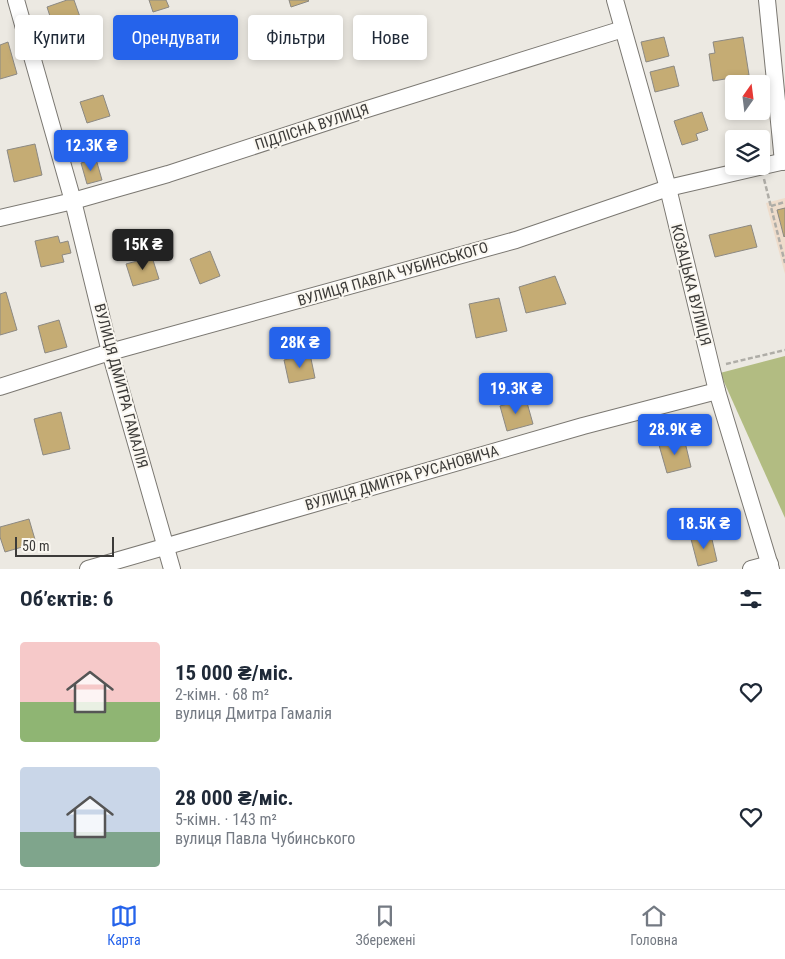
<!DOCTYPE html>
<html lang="uk">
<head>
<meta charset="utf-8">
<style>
	body { margin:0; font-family:"Roboto Condensed",sans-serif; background:#f6f6f7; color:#1f2937; height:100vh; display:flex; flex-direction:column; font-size:19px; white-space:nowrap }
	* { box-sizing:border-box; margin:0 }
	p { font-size:16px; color:#747a83 }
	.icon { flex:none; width:28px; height:28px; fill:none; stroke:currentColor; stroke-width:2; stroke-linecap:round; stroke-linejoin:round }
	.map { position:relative; height:569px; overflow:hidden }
	.drawer { display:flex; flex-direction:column; background:#fff; flex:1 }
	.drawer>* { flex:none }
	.guide { position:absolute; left:15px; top:15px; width:500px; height:45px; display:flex; gap:10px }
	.needle { width:32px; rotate:14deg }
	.fabs { position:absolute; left:725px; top:75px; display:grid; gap:10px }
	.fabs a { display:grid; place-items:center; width:45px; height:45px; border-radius:5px; background:#fff; box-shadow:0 2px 8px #0003; font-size:25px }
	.scale { position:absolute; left:15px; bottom:12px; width:99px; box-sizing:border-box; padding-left:5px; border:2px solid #3c3b39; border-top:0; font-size:14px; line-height:18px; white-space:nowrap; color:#3c3b39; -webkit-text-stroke:4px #faf7f0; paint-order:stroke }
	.price { position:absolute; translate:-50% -42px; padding:0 11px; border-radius:5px; background:#2563eb; color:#fff; font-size:16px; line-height:32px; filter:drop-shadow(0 1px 2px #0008) }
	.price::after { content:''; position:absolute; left:50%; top:30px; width:15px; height:11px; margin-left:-8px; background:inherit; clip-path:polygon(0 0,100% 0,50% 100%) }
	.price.on { background:#222; color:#fff }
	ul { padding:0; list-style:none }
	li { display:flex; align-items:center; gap:15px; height:125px; padding:0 20px }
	li span { display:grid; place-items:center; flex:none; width:140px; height:100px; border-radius:5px; color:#555 }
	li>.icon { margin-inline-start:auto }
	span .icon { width:60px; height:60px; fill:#fffc; stroke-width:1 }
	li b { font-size:21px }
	h2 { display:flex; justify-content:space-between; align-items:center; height:60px; padding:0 20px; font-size:21px }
	.tag { padding:0 18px; border-radius:5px; background:#fff; box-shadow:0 2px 8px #0003; font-size:18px; line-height:45px }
	.tag.on { background:#2563eb; color:#fff }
	.menu { display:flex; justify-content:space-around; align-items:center; height:70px; border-top:1px solid #e0e1e3; background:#fff; font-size:14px; color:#747a83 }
	.menu a { display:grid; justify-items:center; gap:2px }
	.menu .on { color:#2563eb }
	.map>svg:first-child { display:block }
	.education { fill:#eedccb }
	.forest { fill:#b2bc82 }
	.building { fill:#c5ac74; stroke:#8c8983 }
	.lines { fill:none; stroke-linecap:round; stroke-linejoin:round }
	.street-casing { stroke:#7b7872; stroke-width:18 }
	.path { stroke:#afada7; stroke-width:2.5; stroke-dasharray:5 2.5; stroke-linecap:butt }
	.street { stroke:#fff; stroke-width:16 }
	.labels { text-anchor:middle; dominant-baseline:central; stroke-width:4; stroke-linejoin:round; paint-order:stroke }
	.street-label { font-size:15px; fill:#3c3b39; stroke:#faf7f0 }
</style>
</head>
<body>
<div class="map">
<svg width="785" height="569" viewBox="0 0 785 569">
	<rect width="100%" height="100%" fill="#ece9e2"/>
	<!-- education -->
	<path class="education" d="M785,198v76l-19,-71z"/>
	<!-- forest -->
	<path class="forest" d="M785,356v162l-65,-145z"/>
	<!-- building -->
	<g class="building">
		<path d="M67,0h7l12,34 -27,10 -12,-37z"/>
		<path d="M149,0h17l3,7 -16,5z"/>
		<path d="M289,0h19l1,1 -18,6z"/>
		<path d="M664,37l5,19 -23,6 -5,-20z"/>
		<path d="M743,37l6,38 -36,6 -4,-27 6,-1 -2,-11z"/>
		<path d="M8,42l9,32 -17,5v-34z"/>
		<path d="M674,66l5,20 -24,6 -5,-20z"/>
		<path d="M103,95l7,21 -23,7 -7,-21z"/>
		<path d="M702,112l6,18 -12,4 2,6 -16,5 -8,-24z"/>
		<path d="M35,144l7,31 -28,7 -7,-32z"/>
		<path d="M96,159l6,21 -15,4 -6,-21z"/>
		<path d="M785,208v28l-1,1 -7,-27z"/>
		<path d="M751,225l6,22 -42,10 -6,-22z"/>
		<path d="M58,236l2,7 8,-2 3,12 -9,2 2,7 -23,5 -6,-26z"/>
		<path d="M210,251l10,25 -20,8 -10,-25z"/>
		<path d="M152,257l7,22 -26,7 -7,-22z"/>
		<path d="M555,276l11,28 -40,9 -7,-26z"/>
		<path d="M6,292l11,38 -17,5v-41z"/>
		<path d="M499,298l8,33 -31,7 -7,-34z"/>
		<path d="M59,320l8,27 -22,6 -7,-27z"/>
		<path d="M310,354l5,24 -26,5 -5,-23z"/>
		<path d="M526,399l7,25 -26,7 -7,-25z"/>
		<path d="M61,412l9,37 -27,6 -9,-36z"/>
		<path d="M684,438l7,29 -24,6 -8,-28z"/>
		<path d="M29,519l7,24 -31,9 -5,-15v-10z"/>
		<path d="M711,535l6,26 -19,5 -7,-27z"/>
	</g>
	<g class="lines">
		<defs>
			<g id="street">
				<path d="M16,0l57,201 37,151 62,217"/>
				<path d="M615,0l53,188 49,203 54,178"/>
				<path d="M767,0l16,162"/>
				<path d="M0,218l73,-17 95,-27 193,-63 262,-82"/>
				<path d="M0,387l110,-35 406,-112 152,-52 117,-27"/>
				<path d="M88,569l495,-143 134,-35"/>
				<path d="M751,569l19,-5"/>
			</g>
		</defs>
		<!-- street casing -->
		<use href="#street" class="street-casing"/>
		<!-- path -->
		<g class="path">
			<path d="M764,179l21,84"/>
			<path d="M771,206l14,-4"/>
			<path d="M726,364l59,-14"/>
		</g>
		<!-- street -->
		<use href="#street" class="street"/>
	</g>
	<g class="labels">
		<!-- street labels -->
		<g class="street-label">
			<text transform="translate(312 127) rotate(-18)">ПІДЛІСНА ВУЛИЦЯ</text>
			<text transform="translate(393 274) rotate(-16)">ВУЛИЦЯ ПАВЛА ЧУБИНСЬКОГО</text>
			<text transform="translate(691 285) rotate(76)">КОЗАЦЬКА ВУЛИЦЯ</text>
			<text transform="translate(121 386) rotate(75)">ВУЛИЦЯ ДМИТРА ГАМАЛІЯ</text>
			<text transform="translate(402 478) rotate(-16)">ВУЛИЦЯ ДМИТРА РУСАНОВИЧА</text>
		</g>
	</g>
</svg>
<div class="fabs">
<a><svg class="needle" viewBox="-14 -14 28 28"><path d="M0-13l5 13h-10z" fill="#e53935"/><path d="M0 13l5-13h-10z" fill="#747a83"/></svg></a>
<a><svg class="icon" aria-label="layers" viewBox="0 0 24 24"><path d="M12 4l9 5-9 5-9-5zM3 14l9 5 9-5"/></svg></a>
</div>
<div class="scale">50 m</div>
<b class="price" style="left:91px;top:172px">12.3K ₴</b>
<b class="price on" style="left:143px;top:271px">15K ₴</b>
<b class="price" style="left:300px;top:369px">28K ₴</b>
<b class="price" style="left:516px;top:415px">19.3K ₴</b>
<b class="price" style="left:675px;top:456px">28.9K ₴</b>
<b class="price" style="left:704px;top:550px">18.5K ₴</b>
<div class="guide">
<a class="tag">Купити</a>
<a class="tag on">Орендувати</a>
<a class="tag">Фільтри</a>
<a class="tag">Нове</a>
</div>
</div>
<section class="drawer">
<h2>Об’єктів: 6<svg class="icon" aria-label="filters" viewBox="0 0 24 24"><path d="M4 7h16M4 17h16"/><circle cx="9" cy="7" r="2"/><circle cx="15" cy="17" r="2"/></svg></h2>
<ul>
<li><span style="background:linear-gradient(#f6c9c9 60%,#8fb573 0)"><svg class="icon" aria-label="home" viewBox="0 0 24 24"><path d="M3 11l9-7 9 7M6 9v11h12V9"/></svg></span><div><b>15 000 ₴/міс.</b><p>2-кімн. · 68 m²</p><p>вулиця Дмитра Гамалія</p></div><svg class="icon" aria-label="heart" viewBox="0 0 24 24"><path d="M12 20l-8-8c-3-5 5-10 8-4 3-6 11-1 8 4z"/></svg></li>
<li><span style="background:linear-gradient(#c9d6e8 65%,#7fa58c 0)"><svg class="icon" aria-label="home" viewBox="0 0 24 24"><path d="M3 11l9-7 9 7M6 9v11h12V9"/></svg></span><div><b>28 000 ₴/міс.</b><p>5-кімн. · 143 m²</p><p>вулиця Павла Чубинського</p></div><svg class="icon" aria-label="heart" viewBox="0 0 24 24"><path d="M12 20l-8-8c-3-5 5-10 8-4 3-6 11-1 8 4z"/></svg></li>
</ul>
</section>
<nav class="menu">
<a class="on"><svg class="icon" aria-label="map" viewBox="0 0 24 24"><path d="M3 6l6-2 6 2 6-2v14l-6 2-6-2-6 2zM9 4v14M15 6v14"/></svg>Карта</a>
<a><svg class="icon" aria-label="saved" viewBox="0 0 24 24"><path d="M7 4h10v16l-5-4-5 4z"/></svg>Збережені</a>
<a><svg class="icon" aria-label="home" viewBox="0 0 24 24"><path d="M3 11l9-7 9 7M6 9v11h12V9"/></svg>Головна</a>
</nav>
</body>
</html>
